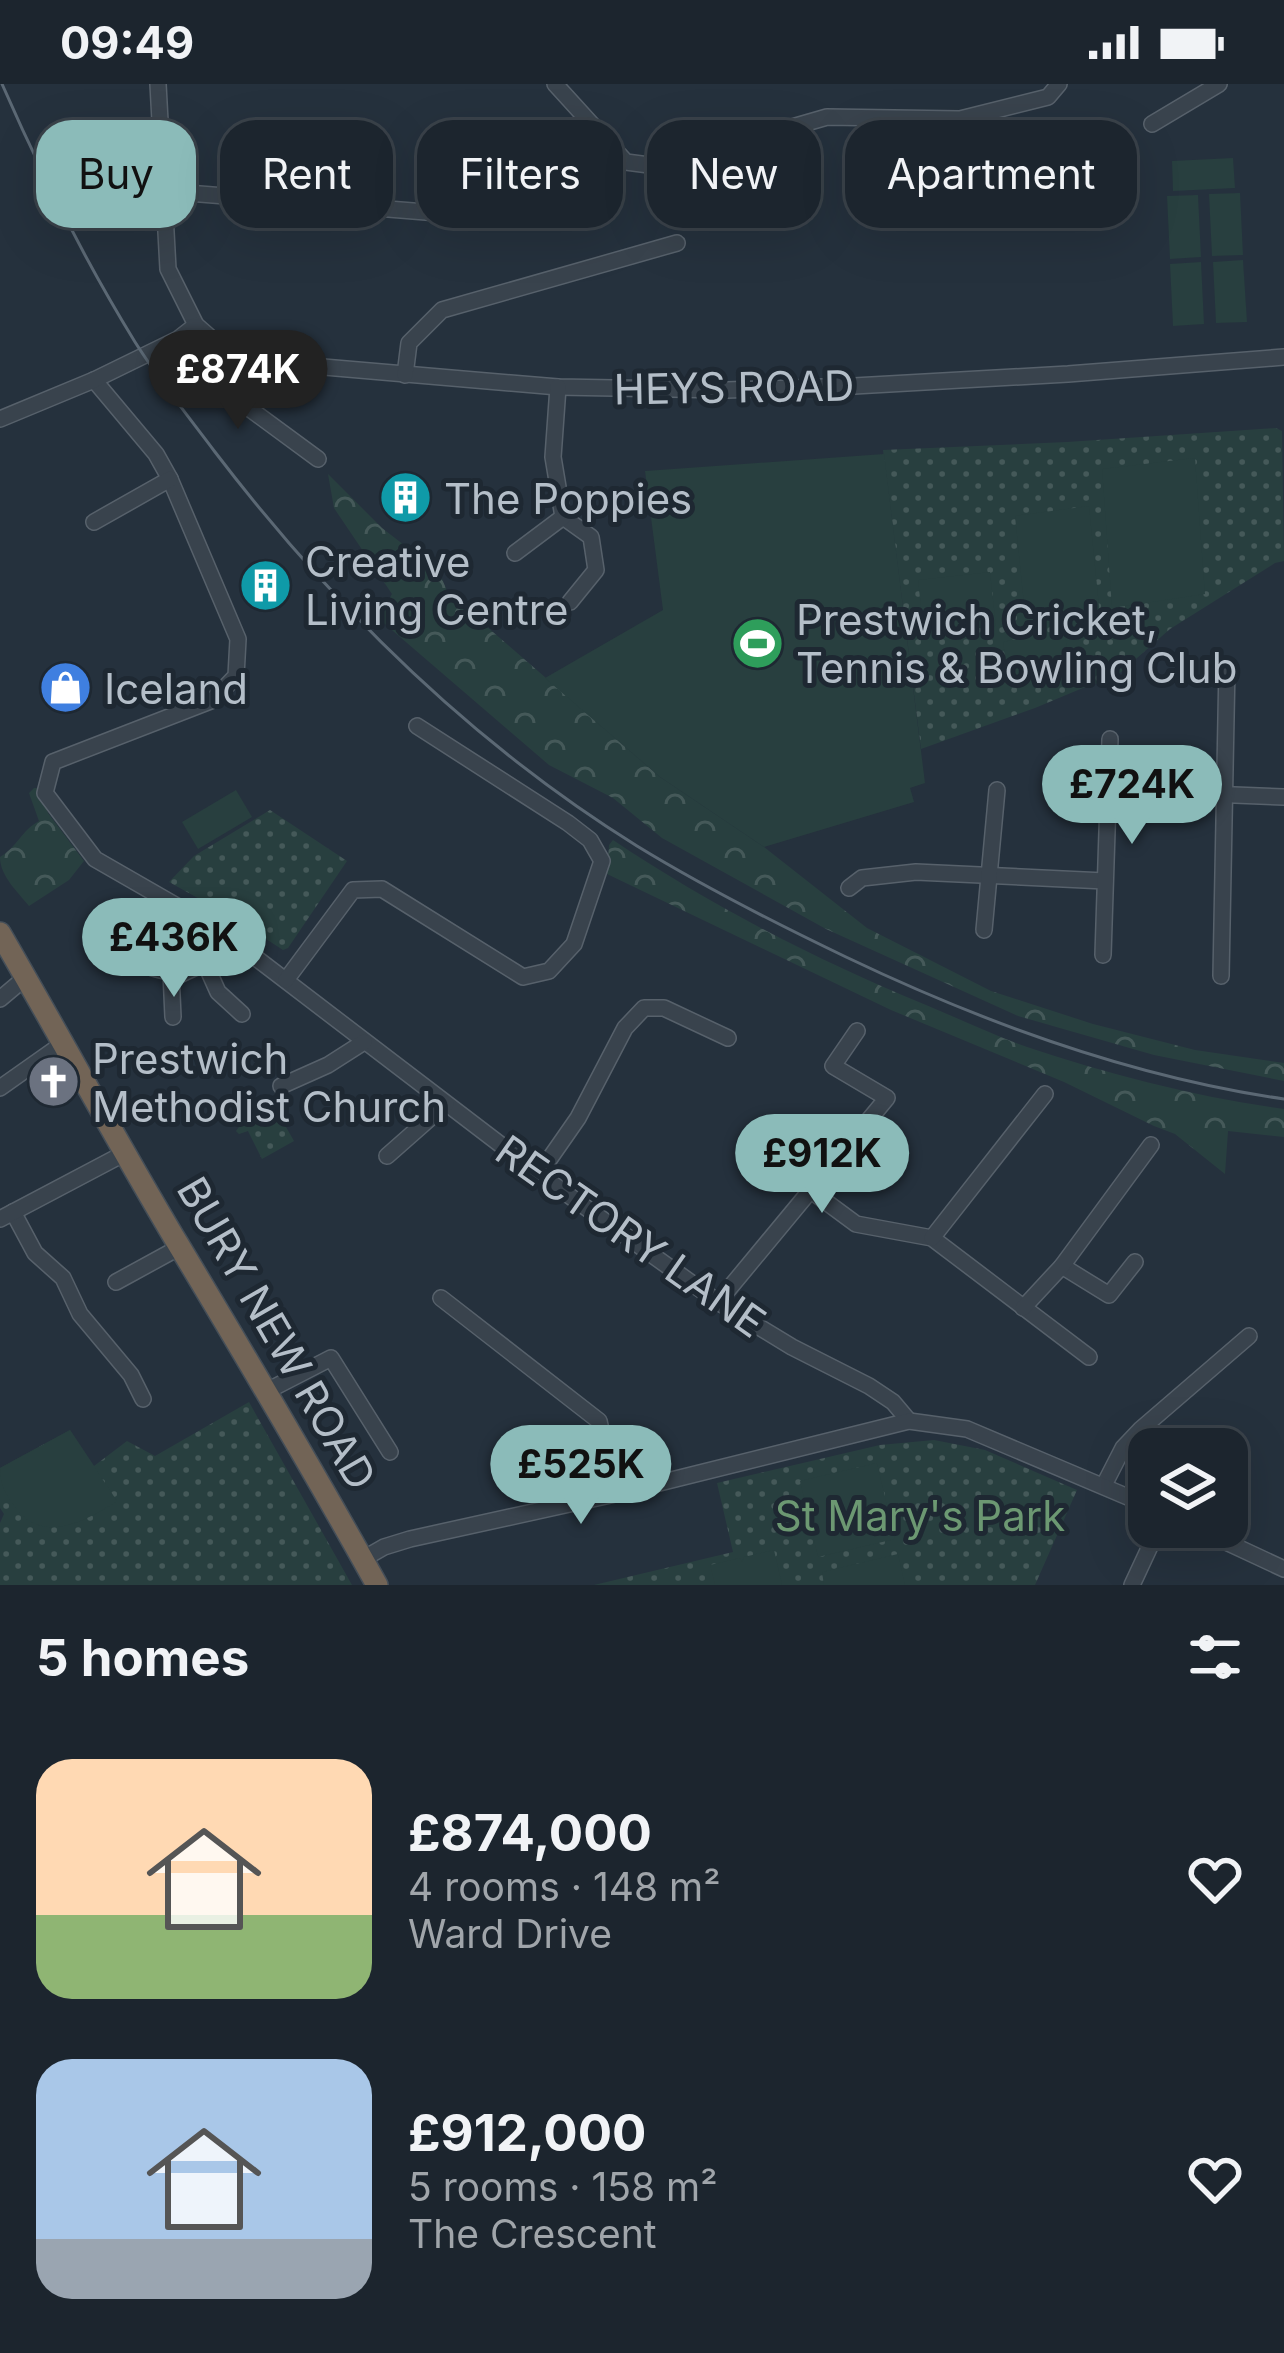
<!DOCTYPE html>
<html lang="en">
<head>
<meta charset="utf-8">
<style>
	body { margin:0; font-family:Inter,sans-serif; background:#252d36; color:#f1f3f6; height:100vh; display:flex; flex-direction:column; font-size:45px; white-space:nowrap }
	* { box-sizing:border-box; margin:0 }
	p { font-size:39px; color:#a0a5aa }
	.icon { flex:none; width:66px; height:66px; fill:none; stroke:currentColor; stroke-width:2; stroke-linecap:round; stroke-linejoin:round }
	.map { position:relative; height:1501px; overflow:hidden }
	.sheet { display:flex; flex-direction:column; background:#1c252e; flex:1 }
	.sheet>* { flex:none }
	.hud { position:absolute; left:36px; top:36px; width:1212px; height:108px; display:flex; gap:24px }
	.buttons { position:absolute; left:1128px; top:1344px; display:grid; gap:24px }
	.buttons a { display:grid; place-items:center; width:120px; height:120px; border-radius:24px; background:#1c252e; box-shadow:0 12px 48px #0002,0 0 0 3px #3a424a; font-size:60px }
	.price { position:absolute; translate:-50% -102px; padding:0 27px; border-radius:42px; background:#8bbbb9; color:#111; font-size:39px; line-height:78px; filter:drop-shadow(0 3px 6px #0008) }
	.price::after { content:''; position:absolute; left:50%; top:72px; width:36px; height:27px; margin-left:-18px; background:inherit; clip-path:polygon(0 0,100% 0,50% 100%) }
	.price.on { background:#222; color:#fff }
	ul { padding:0; list-style:none }
	li { display:flex; align-items:center; gap:36px; height:300px; padding:0 36px }
	li span { display:grid; place-items:center; flex:none; width:336px; height:240px; border-radius:36px; color:#555 }
	li>.icon { margin-inline-start:auto }
	span .icon { width:144px; height:144px; fill:#fffc; stroke-width:1 }
	li b { font-size:51px }
	h2 { display:flex; justify-content:space-between; align-items:center; height:144px; padding:0 36px; font-size:51px }
	.tag { padding:0 42px; border-radius:36px; background:#1c252e; box-shadow:0 12px 48px #0002,0 0 0 3px #3a424a; font-size:42px; line-height:108px }
	.tag.on { background:#8bbbb9; color:#111 }
	.status { display:flex; justify-content:space-between; align-items:center; height:84px; padding:0 60px; background:#1c252e; direction:ltr }
	.status svg { height:33px; fill:currentColor }
	.map>svg:first-child { display:block }
	.forest { fill:url(#forest-crowns) }
	.park { fill:url(#park-dots) }
	.pitch { fill:#283f3f }
	.lines { fill:none; stroke-linecap:round; stroke-linejoin:round }
	.minor-casing { stroke:#57616b; stroke-width:18 }
	.highway-casing { stroke:#444e58; stroke-width:24 }
	.minor { stroke:#39434d; stroke-width:15 }
	.highway { stroke:#726456; stroke-width:21 }
	.tram { stroke:#5b6874; stroke-width:3 }
	.labels { text-anchor:middle; dominant-baseline:central; stroke-width:10; stroke-linejoin:round; paint-order:stroke }
	.street-label { font-size:42px; fill:#b4bec8; stroke:#1e2832 }
	.poi-label { font-size:42px; fill:#b4bec8; stroke:#1e2832; text-anchor:start }
	.park-label { font-size:42px; fill:#6c9872; stroke:#1e2832 }
</style>
</head>
<body>
<div class="status"><b>09:49</b><svg viewBox="0 0 49 12"><path d="M0 12V9h3v3zM5 12V6h3v6zM10 12V3h3v9zM15 12V0h3v12zM26 1h20v11H26zM47 4h2v5h-2z"/></svg></div>
<div class="map">
<svg width="1284" height="1501" viewBox="0 0 1284 1501">
	<defs>
		<pattern id="forest-crowns" width="20" height="18" patternUnits="userSpaceOnUse" patternTransform="scale(3)"><rect width="20" height="18" fill="#283f3f"/><path d="M2 6a3 3 0 1 1 6 0M12 15a3 3 0 1 1 6 0" fill="none" stroke="#455959"/></pattern>
		<pattern id="park-dots" width="8" height="8" patternUnits="userSpaceOnUse" patternTransform="scale(3)"><rect width="8" height="8" fill="#283f3f"/><path d="M2 2h.1M6 6h.1" fill="none" stroke="#455959" stroke-width="1.8" stroke-linecap="round"/></pattern>
	</defs>
	<rect width="100%" height="100%" fill="#25313d"/>
	<!-- forest -->
	<g class="forest">
		<path d="M328,390l54,54 57,44 9,21 212,184 104,70 103,81 124,63 31,10 71,23 102,26 89,13v18l-130,-26 -136,-39 -192,-87 -164,-91 -49,-40 -64,-33 -171,-147 14,-24 -58,-86z"/>
		<path d="M34,704h6l8,25 36,48 -15,19 -40,26c-11,-14 -29,-30 -29,-49 18,-11 21,-26 39,-36l-10,-28z"/>
		<path d="M613,756c99,66 203,120 313,165 34,14 67,30 101,42 84,28 169,50 257,62v28l-56,-6 -3,43 -50,-40 -21,-8 -90,-44 -173,-72 -284,-136 2,-29z"/>
	</g>
	<!-- park -->
	<g class="park">
		<path d="M1276,344l6,3 2,130 -9,2 -105,66 -58,51 -22,5 -55,23 -114,41 -38,-299 184,-8z"/>
		<path d="M270,726l77,51 -59,87 -5,2 -51,-33 -63,-35 25,-26z"/>
		<path d="M274,1022l20,35 -32,18 -14,-28 -9,3 -3,-3 9,-12z"/>
		<path d="M249,1318l103,183h-352v-62l4,-9 -4,-6v-40l70,-38 24,36 33,-25 28,15z"/>
		<path d="M934,1356l51,10 92,40 -42,95h-441l139,-33 -16,-69 163,-38z"/>
	</g>
	<!-- pitch -->
	<g class="pitch">
		<path d="M1233,74l2,30 -62,3 -1,-30z"/>
		<path d="M1240,109l3,62 -31,1 -3,-62z"/>
		<path d="M1198,111l3,62 -31,2 -3,-63z"/>
		<path d="M1243,176l4,62 -31,1 -3,-61z"/>
		<path d="M1201,178l3,62 -31,2 -3,-62z"/>
		<path d="M884,370l41,329 -15,5 4,14 -150,45 -104,-70 -115,-99 118,-68 -18,-139z"/>
		<path d="M1195,374l10,136 -93,14 -10,-139z"/>
		<path d="M1089,422l11,110 -74,9 -11,-109z"/>
		<path d="M990,488l6,54 -72,8 -6,-54z"/>
		<path d="M1065,545l4,44 -60,13 -6,-44z"/>
		<path d="M236,706l16,27 -54,32 -16,-27z"/>
		<path d="M70,1346l47,71c-32,21 -77,45 -104,3 -9,-12 -13,-21 -13,-36z"/>
		<path d="M877,1379l18,76 -77,18 -18,-76z"/>
		<path d="M774,1466l8,35h-67l-5,-20 30,-7 2,4 2,-5z"/>
		<path d="M898,1470l7,31h-81l-2,-13z"/>
	</g>
	<g class="lines">
		<defs>
			<g id="minor">
				<path d="M158,0l10,185 28,56 25,22 32,14 305,26 169,3 127,-4 214,-12 216,-17"/>
				<path d="M555,0l71,78 61,8 74,-34 66,-19 133,2 88,-22 11,-13"/>
				<path d="M1152,40l67,-40"/>
				<path d="M163,107l300,24"/>
				<path d="M253,277l-5,24 2,24 68,50"/>
				<path d="M405,291l4,-32 33,-33 235,-67"/>
				<path d="M94,296l62,74 14,25 68,160 -2,37 -23,24 -160,62 -8,31 50,66 127,73 317,242 179,128 74,45 77,39 24,16 16,19"/>
				<path d="M558,303l-5,70 10,60 28,20 5,33 -26,32"/>
				<path d="M0,335l94,-39 84,-41 18,-14"/>
				<path d="M94,438l76,-43"/>
				<path d="M515,469l48,-36"/>
				<path d="M1110,706l174,7"/>
				<path d="M849,804l13,-10 54,-6 189,9"/>
				<path d="M984,846l13,-140"/>
				<path d="M100,855l53,29 26,7 26,-12 17,-31"/>
				<path d="M1103,871l7,-216"/>
				<path d="M205,879l13,29 24,22"/>
				<path d="M171,889l2,44"/>
				<path d="M1221,892l6,-310"/>
				<path d="M286,896l67,-90 29,-1 141,88 26,-6 25,-27 28,-83 -12,-21 -22,-17 -151,-97"/>
				<path d="M0,915l25,-21"/>
				<path d="M281,1002l47,-21 36,-23"/>
				<path d="M0,1004l65,-46"/>
				<path d="M387,1072l59,-52"/>
				<path d="M539,1090l39,-56 47,-90 19,-20h20l64,30"/>
				<path d="M810,1106l46,34 76,14 157,119"/>
				<path d="M13,1128l22,41 28,25 17,36 51,61 12,24"/>
				<path d="M0,1135l127,-67"/>
				<path d="M932,1154l113,-144"/>
				<path d="M1062,1182l47,29 26,-33"/>
				<path d="M116,1198l64,-35"/>
				<path d="M441,1214l158,123 16,73"/>
				<path d="M718,1218l169,-204 -54,-32 24,-35"/>
				<path d="M1023,1224l39,-42 89,-121"/>
				<path d="M267,1307l64,-33 59,94"/>
				<path d="M1104,1401l19,-37 18,-19 108,-93"/>
				<path d="M1194,1443l90,42"/>
				<path d="M363,1475l21,-12 26,-8 205,-45 294,-73 58,8 182,77"/>
				<path d="M1132,1501l27,-58"/>
			</g>
			<path id="highway" d="M0,849c60,103 117,209 178,311 68,113 135,226 199,341"/>
		</defs>
		<!-- minor casing -->
		<use href="#minor" class="minor-casing"/>
		<!-- highway casing -->
		<use href="#highway" class="highway-casing"/>
		<!-- minor -->
		<use href="#minor" class="minor"/>
		<!-- highway -->
		<use href="#highway" class="highway"/>
		<!-- tram -->
		<path class="tram" d="M2,0c39,89 82,175 133,258 24,38 53,74 80,110 117,153 258,292 422,394 67,41 138,77 209,111 138,66 285,120 438,142"/>
	</g>
	<!-- icons -->
	<defs>
		<symbol id="building-disc" viewBox="-11 -11 22 22"><circle r="9.5" fill="#0f9aa8" stroke="#1e2832"/><path d="M-4-6H4V6H1V3H-1V6H-4ZM-2.5-4.3h1.7v1.8h-1.7ZM.8-4.3h1.7v1.8H.8ZM-2.5-1h1.7V.8h-1.7ZM.8-1h1.7V.8H.8Z" fill="#fff"/></symbol>
		<symbol id="stadium-disc" viewBox="-11 -11 22 22"><circle r="9.5" fill="#2e9e5b" stroke="#1e2832"/><path d="M0-5a6.5 5 0 1 0 0 10a6.5 5 0 1 0 0-10ZM-3.5-1.8h7v3.6h-7Z" fill="#fff"/></symbol>
		<symbol id="shop-disc" viewBox="-11 -11 22 22"><circle r="9.5" fill="#3f7fe0" stroke="#1e2832"/><path d="M-5-2.5h2.3a2.7 3.5 0 0 1 5.4 0H5L5.5 6h-11ZM-1.5-2.5h3a1.5 2.3 0 0 0-3 0Z" fill="#fff"/></symbol>
		<symbol id="church-disc" viewBox="-11 -11 22 22"><circle r="9.5" fill="#6b7280" stroke="#1e2832"/><path d="M-1.2-6h2.4v3.5h3.3v2.4h-3.3V6h-2.4V-.1h-3.3v-2.4h3.3Z" fill="#fff"/></symbol>
	</defs>
	<g fill-rule="evenodd">
		<use href="#building-disc" x="376" y="384" width="59" height="59"/>
		<use href="#building-disc" x="236" y="472" width="59" height="59"/>
		<use href="#stadium-disc" x="728" y="530" width="59" height="59"/>
		<use href="#shop-disc" x="36" y="574" width="59" height="59"/>
		<use href="#church-disc" x="24" y="968" width="59" height="59"/>
	</g>
	<g class="labels">
		<!-- street labels -->
		<g class="street-label">
			<text transform="translate(734 303) rotate(-1)">HEYS ROAD</text>
			<text transform="translate(631 1152) rotate(35)">RECTORY LANE</text>
			<text transform="translate(277 1249) rotate(60)">BURY NEW ROAD</text>
		</g>
		<!-- poi labels -->
		<g class="poi-label">
			<text x="444" y="414">The Poppies</text>
			<text x="305" y="477">Creative<tspan x="305" dy="48">Living Centre</tspan></text>
			<text x="796" y="535">Prestwich Cricket,<tspan x="796" dy="48">Tennis &amp; Bowling Club</tspan></text>
			<text x="104" y="604">Iceland</text>
			<text x="92" y="974">Prestwich<tspan x="92" dy="48">Methodist Church</tspan></text>
		</g>
		<!-- park labels -->
		<g class="park-label">
			<text x="920" y="1431">St Mary's Park</text>
		</g>
	</g>
</svg>
<div class="buttons">
<a><svg class="icon" aria-label="layers" viewBox="0 0 24 24"><path d="M12 4l9 5-9 5-9-5zM3 14l9 5 9-5"/></svg></a>
</div>
<b class="price on" style="left:238px;top:348px">£874K</b>
<b class="price" style="left:1132px;top:763px">£724K</b>
<b class="price" style="left:174px;top:916px">£436K</b>
<b class="price" style="left:822px;top:1132px">£912K</b>
<b class="price" style="left:581px;top:1443px">£525K</b>
<div class="hud">
<a class="tag on">Buy</a>
<a class="tag">Rent</a>
<a class="tag">Filters</a>
<a class="tag">New</a>
<a class="tag">Apartment</a>
</div>
</div>
<section class="sheet">
<h2>5 homes<svg class="icon" aria-label="filters" viewBox="0 0 24 24"><path d="M4 7h16M4 17h16"/><circle cx="9" cy="7" r="2"/><circle cx="15" cy="17" r="2"/></svg></h2>
<ul>
<li><span style="background:linear-gradient(#ffd9b3 65%,#8fb573 0)"><svg class="icon" aria-label="home" viewBox="0 0 24 24"><path d="M3 11l9-7 9 7M6 9v11h12V9"/></svg></span><div><b>£874,000</b><p>4 rooms · 148 m²</p><p>Ward Drive</p></div><svg class="icon" aria-label="heart" viewBox="0 0 24 24"><path d="M12 20l-8-8c-3-5 5-10 8-4 3-6 11-1 8 4z"/></svg></li>
<li><span style="background:linear-gradient(#a9c7e8 75%,#9aa5b1 0)"><svg class="icon" aria-label="home" viewBox="0 0 24 24"><path d="M3 11l9-7 9 7M6 9v11h12V9"/></svg></span><div><b>£912,000</b><p>5 rooms · 158 m²</p><p>The Crescent</p></div><svg class="icon" aria-label="heart" viewBox="0 0 24 24"><path d="M12 20l-8-8c-3-5 5-10 8-4 3-6 11-1 8 4z"/></svg></li>
</ul>
</section>
</body>
</html>
